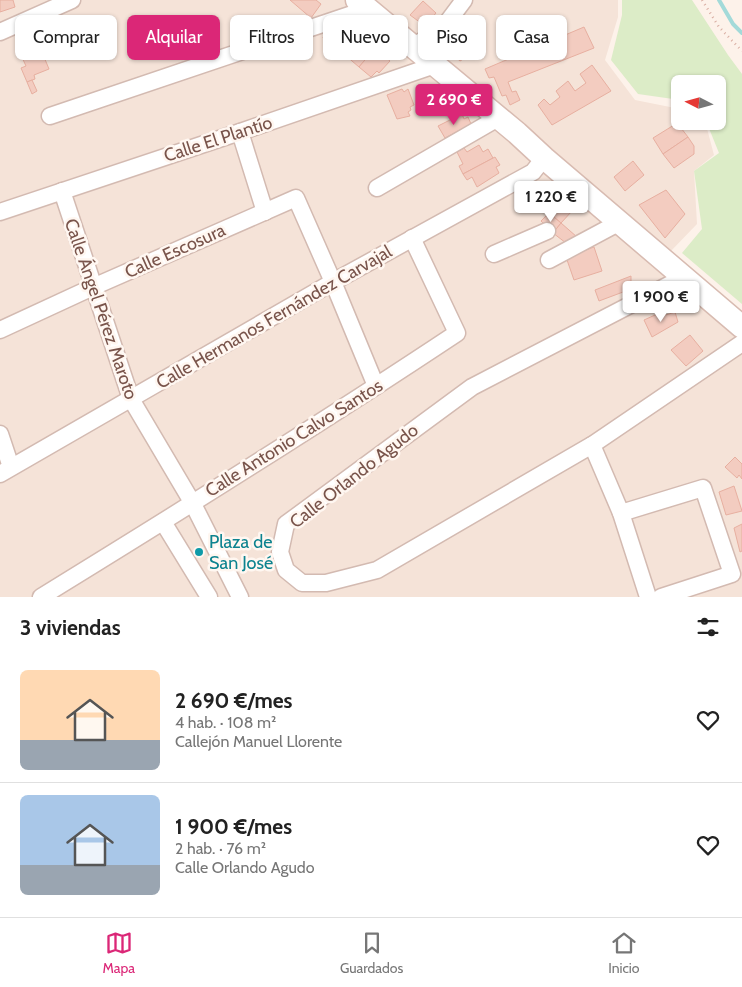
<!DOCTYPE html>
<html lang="es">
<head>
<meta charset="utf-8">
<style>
	body { margin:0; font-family:Cabin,sans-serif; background:#f6f6f6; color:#222; height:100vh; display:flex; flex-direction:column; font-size:19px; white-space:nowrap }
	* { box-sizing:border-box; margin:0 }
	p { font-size:16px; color:#767676 }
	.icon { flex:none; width:28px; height:28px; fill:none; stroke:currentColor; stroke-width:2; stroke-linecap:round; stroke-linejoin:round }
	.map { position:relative; height:597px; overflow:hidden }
	.panel { display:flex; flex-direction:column; background:#fff; flex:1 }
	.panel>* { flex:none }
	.hud { position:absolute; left:15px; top:15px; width:712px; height:45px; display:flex; gap:10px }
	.needle { width:32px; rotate:276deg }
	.controls { position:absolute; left:671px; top:75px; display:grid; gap:10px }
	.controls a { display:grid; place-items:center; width:55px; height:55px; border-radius:8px; background:#fff; box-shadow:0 1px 4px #0004; font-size:25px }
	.price { position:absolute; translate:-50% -42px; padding:0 11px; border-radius:5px; background:#fff; color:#222; font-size:16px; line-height:32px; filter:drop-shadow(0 1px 2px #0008) }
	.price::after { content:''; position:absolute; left:50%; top:30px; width:15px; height:11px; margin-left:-8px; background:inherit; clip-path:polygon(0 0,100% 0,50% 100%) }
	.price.selected { background:#db2777; color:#fff }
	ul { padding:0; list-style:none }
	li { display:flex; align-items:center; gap:15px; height:125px; padding:0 20px }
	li+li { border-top:1px solid #e0e0e0 }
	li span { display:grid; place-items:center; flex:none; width:140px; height:100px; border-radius:8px; color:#555 }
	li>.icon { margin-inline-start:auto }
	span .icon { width:60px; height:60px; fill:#fffc; stroke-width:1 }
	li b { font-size:21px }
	h2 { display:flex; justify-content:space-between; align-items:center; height:60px; padding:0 20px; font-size:21px }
	.tag { padding:0 18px; border-radius:8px; background:#fff; box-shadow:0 1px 4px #0004; font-size:18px; line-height:45px }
	.tag.selected { background:#db2777; color:#fff }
	.tab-bar { display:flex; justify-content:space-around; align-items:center; height:70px; border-top:1px solid #e0e0e0; background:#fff; font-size:14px; color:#767676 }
	.tab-bar a { display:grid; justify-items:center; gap:2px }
	.tab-bar .selected { color:#db2777 }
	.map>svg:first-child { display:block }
	.residential { fill:#f5e3d8 }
	.green { fill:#dcecc7 }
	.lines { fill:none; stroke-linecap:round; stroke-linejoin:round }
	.stream { stroke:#a3dad9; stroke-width:4 }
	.building { fill:#f3ccc0; stroke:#e7afa0 }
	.street-casing { stroke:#d3bab1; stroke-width:19 }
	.secondary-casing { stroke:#d8bbb1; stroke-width:25 }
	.path { stroke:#d9aea3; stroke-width:2.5; stroke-dasharray:1 4; stroke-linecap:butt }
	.street { stroke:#fff; stroke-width:16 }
	.secondary { stroke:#fff; stroke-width:22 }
	.culture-dot { fill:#0f9aa8; stroke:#fff7f1; stroke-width:2 }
	.labels { text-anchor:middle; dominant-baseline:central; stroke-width:5; stroke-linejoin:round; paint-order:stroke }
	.street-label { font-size:18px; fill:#79544b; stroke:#fff7f1 }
	.culture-label { font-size:18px; fill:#0d838f; stroke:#fff7f1; text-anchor:start }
</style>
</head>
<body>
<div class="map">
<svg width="742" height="597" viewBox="0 0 742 597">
	<rect width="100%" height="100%" fill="#fdf2ea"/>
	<!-- residential -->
	<path class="residential" d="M0,0h618v17l-13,43 30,40 45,9v12h25l9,34 -20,16 3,53 -27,28 72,62v283h-742z"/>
	<!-- green -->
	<path class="green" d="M622,0h70l36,55 14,19v230l-60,-51 20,-24 -8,-58 25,-18 -13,-32h12v-37h-38v16l-42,-6 -27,-34 11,-45z"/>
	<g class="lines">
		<!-- stream -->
		<path class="stream" d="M719,0l14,24 9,9"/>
	</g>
	<!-- building -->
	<g class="building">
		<path d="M0,0h13l2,7 -15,5z"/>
		<path d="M290,0h26l5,4 -10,14z"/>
		<path d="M423,1l13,12 -11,13 -15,-11z"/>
		<path d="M353,27l2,7 5,4 -15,17 -3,-4 -13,4 -6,-18z"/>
		<path d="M584,27l10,21 -86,34 4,10 4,-1 4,9 -10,5 -4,-10 -4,1 -8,-19 -5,1 -4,-9z"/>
		<path d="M449,31l4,3 8,1 1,7 -6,2 -2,2 4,4 4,-1 3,9 -5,3 -21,-18z"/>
		<path d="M361,36l14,12 -16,19 -14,-12z"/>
		<path d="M39,45l10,24 -15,6 1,4 -8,3 -6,-14 5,-2 -6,-13z"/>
		<path d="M375,48l15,13 -11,12 -2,-2 -6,6 -12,-10z"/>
		<path d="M592,65l19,26 -59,34 -14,-20 6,-6 6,6 10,-8 -4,-6 12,-10 7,10 11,-8 -6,-9z"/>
		<path d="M32,80l5,11 -5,3 -5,-12z"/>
		<path d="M402,89l2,3 4,-3 6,16 -4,2 1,3 -3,2 2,4 -13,3 -10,-24z"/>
		<path d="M449,94l7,5 -18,9 -4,-7z"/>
		<path d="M462,114l2,5 4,-2 3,7 -26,14 -7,-12z"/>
		<path d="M674,125l7,3 7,9 -25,17 -10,-16z"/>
		<path d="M688,137l6,9v8l-20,14 -11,-14z"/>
		<path d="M479,145l4,7 5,-3 5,9 -30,16 -4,-8 4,-2 -6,-12 7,-4 3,4z"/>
		<path d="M495,157l5,8 -4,2 3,6 -22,14 -5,-10 -5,3 -4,-6z"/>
		<path d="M633,161l11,14 -19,16 -11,-14z"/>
		<path d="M539,187l15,11 -4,7 -4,2 -6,2 -3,-2 -9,4 -9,-14z"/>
		<path d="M666,190l19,24 -20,24 -26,-33z"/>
		<path d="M560,201l12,10 -11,12 -12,-10 -3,-6z"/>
		<path d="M549,213l12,10 -8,10 -12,-12z"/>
		<path d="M561,223l16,14 -9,4 -2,2 -13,-10z"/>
		<path d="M594,247l8,24 -28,9 -8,-23z"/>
		<path d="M631,276v13l-32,12 -4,-11z"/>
		<path d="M664,311l2,4 9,-3 3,10 -26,15 -8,-17z"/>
		<path d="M690,335l13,16 -17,15 -15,-16z"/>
		<path d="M735,457l7,7v15l-3,-4 -2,3 -12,-11z"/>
		<path d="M734,486l8,25 -16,4 -7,-23z"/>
		<path d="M742,524v27l-2,1 -6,-24z"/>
	</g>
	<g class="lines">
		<defs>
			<g id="street">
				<path d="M0,32l72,-32"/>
				<path d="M412,47l31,-19 21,-28"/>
				<path d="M50,116l317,-107"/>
				<path d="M240,132l25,80"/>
				<path d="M377,188l121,-70"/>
				<path d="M62,191l69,208 61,103 48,95"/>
				<path d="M0,212l240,-80 195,-67"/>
				<path d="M494,254l53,-23"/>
				<path d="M549,260l71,-38"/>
				<path d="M684,277l-212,110 -186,137 -6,28 6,18 16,13h24l51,-13 215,-125 150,-102"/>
				<path d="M0,330l93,-43 203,-89 37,84 43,104"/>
				<path d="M0,434l11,33"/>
				<path d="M592,445l29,68 27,84"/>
				<path d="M0,474l333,-192 200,-110 11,-14"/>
				<path d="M621,513l82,-25 29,86 -71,23"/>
				<path d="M163,522l46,75"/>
				<path d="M41,597c140,-86 279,-173 416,-264l-45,-95"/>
			</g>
			<path id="secondary" d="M357,0l160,133 27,25 198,169"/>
		</defs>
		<!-- street casing -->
		<use href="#street" class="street-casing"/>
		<!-- secondary casing -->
		<use href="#secondary" class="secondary-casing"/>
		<!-- path -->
		<path class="path" d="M702,0l17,27 23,24"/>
		<!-- street -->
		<use href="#street" class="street"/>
		<!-- secondary -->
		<use href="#secondary" class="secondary"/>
	</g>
	<!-- markers -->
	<circle class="culture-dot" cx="199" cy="552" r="5"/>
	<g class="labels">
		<!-- street labels -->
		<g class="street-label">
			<text transform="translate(218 139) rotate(-18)">Calle El Plantío</text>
			<text transform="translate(175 251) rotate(-24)">Calle Escosura</text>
			<text transform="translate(101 309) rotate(71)">Calle Ángel Pérez Maroto</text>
			<text transform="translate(274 317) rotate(-30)">Calle Hermanos Fernández Carvajal</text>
			<text transform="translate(294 438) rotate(-32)">Calle Antonio Calvo Santos</text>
			<text transform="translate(354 476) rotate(-38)">Calle Orlando Agudo</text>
		</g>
		<!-- culture labels -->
		<g class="culture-label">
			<text x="209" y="542">Plaza de<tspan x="209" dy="21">San José</tspan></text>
		</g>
	</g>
</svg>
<div class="controls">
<a><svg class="needle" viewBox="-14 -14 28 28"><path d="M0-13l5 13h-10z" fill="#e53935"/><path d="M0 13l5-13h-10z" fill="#767676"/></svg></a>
</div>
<b class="price selected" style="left:454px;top:126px">2 690 €</b>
<b class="price" style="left:551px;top:223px">1 220 €</b>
<b class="price" style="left:661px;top:323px">1 900 €</b>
<div class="hud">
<a class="tag">Comprar</a>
<a class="tag selected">Alquilar</a>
<a class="tag">Filtros</a>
<a class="tag">Nuevo</a>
<a class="tag">Piso</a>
<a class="tag">Casa</a>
</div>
</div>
<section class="panel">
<h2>3 viviendas<svg class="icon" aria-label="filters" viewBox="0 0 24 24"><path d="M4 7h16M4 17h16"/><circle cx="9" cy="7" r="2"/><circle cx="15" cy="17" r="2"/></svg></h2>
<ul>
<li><span style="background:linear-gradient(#ffd9b3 70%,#9aa5b1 0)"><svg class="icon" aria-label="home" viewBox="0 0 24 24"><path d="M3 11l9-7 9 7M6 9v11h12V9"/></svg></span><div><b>2 690 €/mes</b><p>4 hab. · 108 m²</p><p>Callejón Manuel Llorente</p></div><svg class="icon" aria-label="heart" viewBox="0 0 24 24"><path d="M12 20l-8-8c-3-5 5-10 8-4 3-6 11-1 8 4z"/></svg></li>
<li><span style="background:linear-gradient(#a9c7e8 70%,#9aa5b1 0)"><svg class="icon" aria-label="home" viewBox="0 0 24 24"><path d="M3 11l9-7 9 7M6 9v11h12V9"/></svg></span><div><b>1 900 €/mes</b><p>2 hab. · 76 m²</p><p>Calle Orlando Agudo</p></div><svg class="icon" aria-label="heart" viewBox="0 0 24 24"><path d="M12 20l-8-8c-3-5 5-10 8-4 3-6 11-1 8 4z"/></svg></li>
</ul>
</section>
<nav class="tab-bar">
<a class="selected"><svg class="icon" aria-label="map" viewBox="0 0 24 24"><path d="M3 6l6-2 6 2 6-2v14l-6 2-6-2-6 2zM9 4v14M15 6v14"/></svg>Mapa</a>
<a><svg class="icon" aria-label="saved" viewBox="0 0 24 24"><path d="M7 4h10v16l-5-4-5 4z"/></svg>Guardados</a>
<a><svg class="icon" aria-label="home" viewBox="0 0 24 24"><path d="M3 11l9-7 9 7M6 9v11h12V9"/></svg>Inicio</a>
</nav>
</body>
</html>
